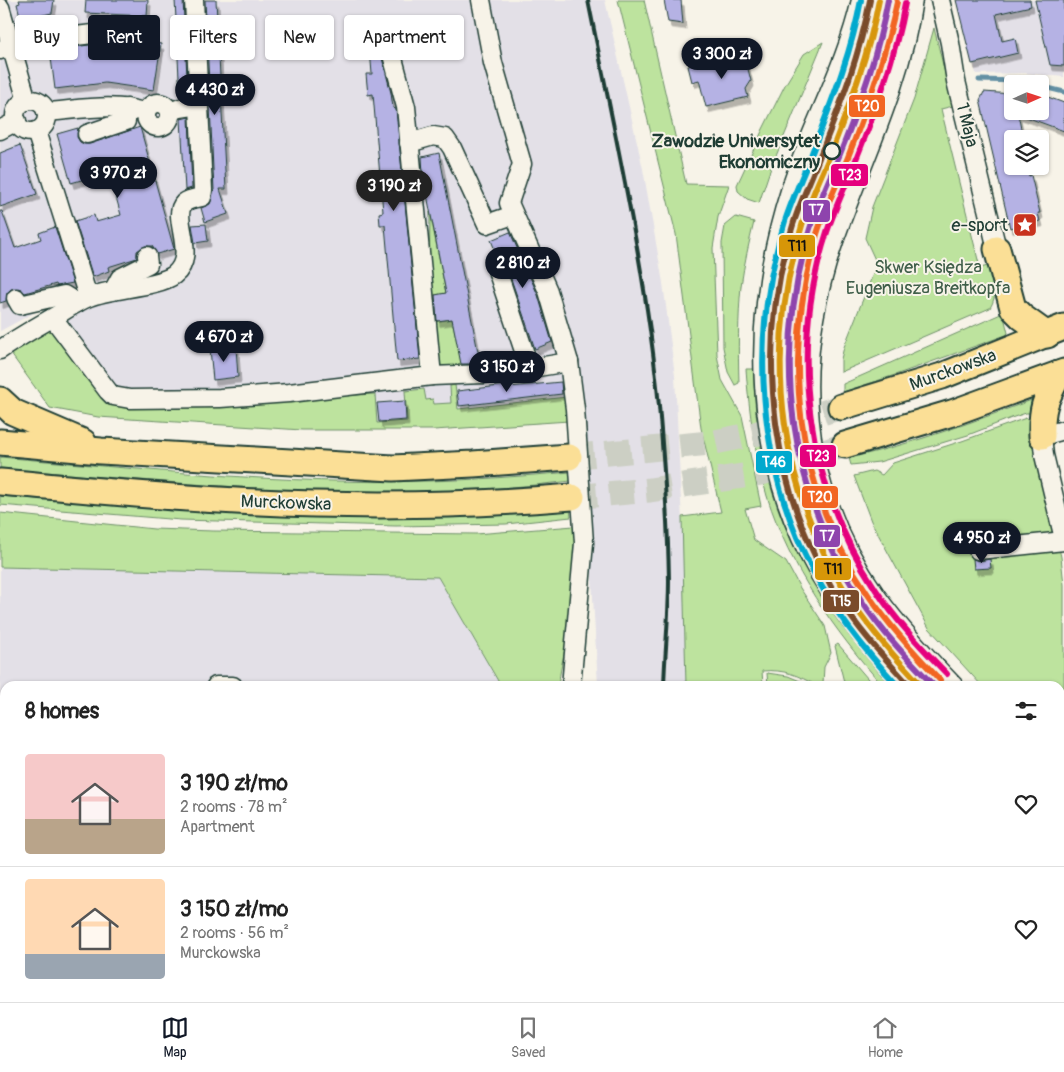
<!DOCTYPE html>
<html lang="en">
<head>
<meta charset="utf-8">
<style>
	body { margin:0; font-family:Pangolin,sans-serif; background:#f2f2f2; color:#222; height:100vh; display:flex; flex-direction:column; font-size:19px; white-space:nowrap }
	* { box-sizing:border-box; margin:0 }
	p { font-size:16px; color:#767676 }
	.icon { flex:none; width:28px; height:28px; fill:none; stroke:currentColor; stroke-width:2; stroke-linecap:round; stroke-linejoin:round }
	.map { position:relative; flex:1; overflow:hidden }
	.side { position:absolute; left:0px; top:681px; width:1065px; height:321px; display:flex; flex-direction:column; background:#fff; border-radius:15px 15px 0 0; box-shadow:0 1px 4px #0004 }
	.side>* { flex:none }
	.hud { position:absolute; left:15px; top:15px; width:500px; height:45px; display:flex; gap:10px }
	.needle { width:32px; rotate:87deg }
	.tools { position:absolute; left:1004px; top:75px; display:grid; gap:10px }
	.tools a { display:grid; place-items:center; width:45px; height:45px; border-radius:5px; background:#fff; box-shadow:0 1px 4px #0004; font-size:25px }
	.price { position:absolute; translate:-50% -42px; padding:0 11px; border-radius:18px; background:#111827; color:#fff; font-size:16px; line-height:32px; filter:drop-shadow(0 1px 2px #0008) }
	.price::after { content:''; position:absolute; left:50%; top:30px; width:15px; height:11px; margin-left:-8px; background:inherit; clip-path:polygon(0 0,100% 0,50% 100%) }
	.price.current { background:#222; color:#fff }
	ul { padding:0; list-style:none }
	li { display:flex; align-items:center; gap:15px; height:125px; padding:0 25px }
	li+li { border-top:1px solid #e0e0e0 }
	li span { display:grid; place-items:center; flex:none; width:140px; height:100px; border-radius:5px; color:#555 }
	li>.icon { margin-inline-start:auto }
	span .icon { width:60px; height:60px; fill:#fffc; stroke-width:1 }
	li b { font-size:21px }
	h2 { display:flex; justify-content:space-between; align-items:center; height:60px; padding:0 25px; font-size:21px }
	.tag { padding:0 18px; border-radius:5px; background:#fff; box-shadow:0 1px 4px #0004; font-size:18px; line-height:45px }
	.tag.current { background:#111827; color:#fff }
	.tab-bar { display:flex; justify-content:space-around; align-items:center; height:70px; border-top:1px solid #e0e0e0; background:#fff; font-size:14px; color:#767676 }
	.tab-bar a { display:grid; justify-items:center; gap:2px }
	.tab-bar .current { color:#111827 }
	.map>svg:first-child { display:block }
	.built { fill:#e3e0e7 }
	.green { fill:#bde39e; stroke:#6e9069 }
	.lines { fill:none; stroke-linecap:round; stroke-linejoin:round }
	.stream { stroke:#6390a4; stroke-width:5 }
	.building { fill:#b5b2e4; stroke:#1f3d34; filter:url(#shadow) }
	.highway-tunnel { stroke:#cccfc4; stroke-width:25; stroke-dasharray:25 12; stroke-linecap:butt }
	.minor-casing { stroke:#1f3d34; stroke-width:21 }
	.highway-casing { stroke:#1f3d34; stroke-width:29 }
	.minor { stroke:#f7f3e8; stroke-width:18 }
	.highway { stroke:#fbdf96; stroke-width:25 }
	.rail { stroke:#1f3d34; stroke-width:4 }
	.tram-1-casing { stroke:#f7f3e8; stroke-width:10 }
	.tram-2-casing { stroke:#f7f3e8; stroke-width:10 }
	.tram-3-casing { stroke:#f7f3e8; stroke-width:10 }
	.tram-4-casing { stroke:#f7f3e8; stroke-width:10 }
	.tram-5-casing { stroke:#f7f3e8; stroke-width:10 }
	.tram-6-casing { stroke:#f7f3e8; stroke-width:10 }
	.tram-1 { stroke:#8e44ad; stroke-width:6 }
	.tram-2 { stroke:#d79608; stroke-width:6 }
	.tram-3 { stroke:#f26522; stroke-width:6 }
	.tram-4 { stroke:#7a4b2a; stroke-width:6 }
	.tram-5 { stroke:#e5007d; stroke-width:6 }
	.tram-6 { stroke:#00a9ce; stroke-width:6 }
	.stop-dot { fill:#f7f3e8; stroke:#1f3d34; stroke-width:2.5 }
	.labels { text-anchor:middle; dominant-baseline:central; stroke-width:4; stroke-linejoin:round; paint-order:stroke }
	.street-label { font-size:18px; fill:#1f3d34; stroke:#f7f3e8 }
	.stop-label { font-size:18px; font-weight:bold; fill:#1f3d34; stroke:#f7f3e8; text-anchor:end }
	.poi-label { font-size:18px; fill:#1f3d34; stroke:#f7f3e8; text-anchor:end }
	.park-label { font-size:18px; fill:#3f5e49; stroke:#f7f3e8 }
	.line-badge { stroke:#f7f3e8; stroke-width:2 }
	.badge-label { font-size:14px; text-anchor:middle; font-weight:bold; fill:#fff }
	.pale-badge-label { font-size:14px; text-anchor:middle; font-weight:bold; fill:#111 }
</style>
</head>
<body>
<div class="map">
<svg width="1064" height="1002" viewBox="0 0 1064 1002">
	<defs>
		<filter id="shadow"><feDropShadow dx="3" dy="5.5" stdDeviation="0" flood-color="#0004"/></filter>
	</defs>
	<rect width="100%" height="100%" fill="#f7f3e8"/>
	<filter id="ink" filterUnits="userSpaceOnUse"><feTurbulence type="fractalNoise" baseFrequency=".02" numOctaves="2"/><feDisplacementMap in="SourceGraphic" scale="10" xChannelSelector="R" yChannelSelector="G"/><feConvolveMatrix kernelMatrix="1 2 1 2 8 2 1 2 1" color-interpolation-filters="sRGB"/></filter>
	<g filter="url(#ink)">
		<!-- built -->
		<g class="built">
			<path d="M0,0h605l38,169 20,114 12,93 8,167 3,143h-88l-8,-142 -11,-135 -199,16 -249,-30 -13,-5 -30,-39 -24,-36 -25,-5 -39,21z"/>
			<path d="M956,0h108v77l-39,-4 -49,1 -2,-10h-2z"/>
			<path d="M0,567l438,10 63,109h-496v312h676v4h-681z"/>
		</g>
		<!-- green -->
		<g class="green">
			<path d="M618,0h26l42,184 43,1 -11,32 -5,31 4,107 5,25 20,36 19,90 -16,3 9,31 32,22 14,26 25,38 6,27 -7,14 -1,16 -6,3c-19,-11 -33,-17 -55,-15l1,15h-77l-4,-169 39,-5 -20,-84 -25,-194z"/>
			<path d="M934,28l19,78 -12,3 39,159 12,-3c3,14 6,30 -2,43l-149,64v-13l3,-12 33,-83 -12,-26 7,-31 42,-108z"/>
			<path d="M823,42l-54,131 -10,30 -12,-4 -9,-8 -1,-6 26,-56 22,-44 19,-31z"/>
			<path d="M430,212l16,81 -17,3z"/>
			<path d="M736,217l18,5c-5,21 -10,42 -13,64 -3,32 -3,65 -2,97l-4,2 -7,-13 -5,-25 -1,-104 3,-17z"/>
			<path d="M1003,313l5,20 -2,2 -111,40 -52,17v-8z"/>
			<path d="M452,319l10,47 -22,3 -7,-47z"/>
			<path d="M47,325l63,77 157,-2 108,-6 2,29 30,-2 -2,-30 19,-2 2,11 7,-1 1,5 17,-1 -1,-17 5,-1 3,24 109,-12 2,24 -135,9h-132l-204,-13 -48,-9 -39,-54z"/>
			<path d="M746,369h8c-1,126 55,226 137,317h-8c-49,-56 -93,-117 -116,-190 -12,-41 -18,-84 -21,-127z"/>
			<path d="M1037,398l-5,15h-6l-12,4 -46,18 -89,27 -28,3 -2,-7c65,-14 126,-37 188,-60z"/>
			<path d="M1026,418l8,3 13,74 14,62 3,28v192l-4,-4v-87h-78l-53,-58 -58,-107 -17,-45 20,-5 8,4 11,-12 69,-22z"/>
			<path d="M0,457c142,12 285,28 427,24 48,-1 96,-5 144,-9v9c-189,24 -382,3 -571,-13z"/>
			<path d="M0,496c190,15 380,34 570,13l1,8 -65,7 -110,2 -215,-6 -181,-15z"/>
			<path d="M0,513l154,16 59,2 263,3 98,-8c2,26 2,52 -1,77 -3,28 -11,55 -15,83h-57l-63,-109 -438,-10z"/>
			<path d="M838,644l36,42h-29l-10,-40z"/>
			<path d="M767,673l21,3 24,10h-44z"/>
		</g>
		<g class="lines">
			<!-- stream -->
			<g class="stream">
				<path d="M979,80l41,1 10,3"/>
				<path d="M1040,86l24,6"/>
			</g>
		</g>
		<!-- building -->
		<g class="building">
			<path d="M19,0h35l-2,13 -31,7 -4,-16 3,-1z"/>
			<path d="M86,0h62l-1,16 -62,-3z"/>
			<path d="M175,0h8l5,96 -8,1z"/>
			<path d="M205,0h11l10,189h-6l8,25 -23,8 -4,-14 9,-4 4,-14z"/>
			<path d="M664,0h17l2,24 -15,-2z"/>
			<path d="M956,0h74l1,6 -35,8 6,27 13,-3 3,15 -46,11z"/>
			<path d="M1035,0h29v66l-14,-1z"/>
			<path d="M115,37l46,7 -7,46 -49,-7 -50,6 -5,-39 47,-6 6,4h5l6,-4z"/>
			<path d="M381,48v6l10,39 2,15 3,1 24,250 -23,2 -12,-136h-5l-1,-12 4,-1 -10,-118 -5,1 -2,-21h6l-2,-25z"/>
			<path d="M732,56l2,8 12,-3 5,20 -5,8 2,8 -42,10 -7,-27 -7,2 -4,-16z"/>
			<path d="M984,92l28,2v17h28v-17l24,9v28l-46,-17 5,25h-11v27h15l2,10 2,-1 9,38h-2l2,8 -30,7 -30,-128z"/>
			<path d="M189,117l3,71 -7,2 -4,-71z"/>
			<path d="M140,127l34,122 -17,5 -5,-8h-7l-8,5v7l-29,9 1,4 -16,6 -18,-56 19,-6 2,7 25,-7 -12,-43 -38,11 -14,-49 21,-6 -1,9 3,5 4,2h6z"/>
			<path d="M20,145l17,49 -37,13v-54z"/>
			<path d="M439,153l41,209 -6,2h-13l-9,-45 -15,2 -2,-26 11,-2 -23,-119 -1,-17z"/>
			<path d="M0,211h2l13,37 26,-9 -2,-6 16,-6 18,56 -16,3 -1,-2 -31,9 -4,-4h-10l-4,4 -1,8 -6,2z"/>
			<path d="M206,224l2,17 -13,2 -3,-18z"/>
			<path d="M510,232l28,63 14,47 -17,7 -27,-79 -3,-5 -5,-2 -9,-23z"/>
			<path d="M236,347l2,30 -25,3 -3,-31z"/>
			<path d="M561,382l1,12 -103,12 -2,-15 51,-6v2z"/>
			<path d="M405,401l1,19 -27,2 -2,-19z"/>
			<path d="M973,559l6,2 11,-2 1,9 -17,1z"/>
		</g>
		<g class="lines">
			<!-- highway-tunnel -->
			<g class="highway-tunnel">
				<path d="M569,457l141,-14 45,-9 86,-27"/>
				<path d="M572,497l78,-7 112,-17 83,-28"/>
			</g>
			<defs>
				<g id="minor">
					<path d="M861,0c-15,67 -50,126 -71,191 -41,128 -38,266 30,384 24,41 54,76 85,111"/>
					<path d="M913,0c-12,85 -51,161 -79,241 -43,126 -35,246 43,356 23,32 50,61 77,89"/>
					<path d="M940,0l10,43 6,38 41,168"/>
					<path d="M0,7l27,94"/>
					<path d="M0,50l23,-8 70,-8 10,-1 2,5"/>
					<path d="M391,51l15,56 26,269"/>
					<circle cx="31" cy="116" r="16"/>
					<circle cx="158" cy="115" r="12"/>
					<path d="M46,112c30,-2 72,-10 99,1"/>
					<path d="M170,112l10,-4 19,-3"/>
					<path d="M0,130l17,-9"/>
					<path d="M36,131l52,166"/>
					<path d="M87,134l39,-13 1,-13"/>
					<path d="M409,143l24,-7 12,2 7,10 35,76 26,-9"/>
					<path d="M498,273l32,96"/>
					<path d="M114,289l6,-11 28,-14 -1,-8"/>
					<path d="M16,298l4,7 44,-10 13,8"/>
					<path d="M53,318l55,73 5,5 17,3 90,-1 69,-5 143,-17 51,-2 55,-7 31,-5 -21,-71 -39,-88 13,-39 -29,-101 -12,-63"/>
					<path d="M0,350c17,-12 35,-22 52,-32 13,-7 24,-16 37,-21 22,-9 69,-10 85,-22 25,-20 -4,-58 10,-72 5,-4 13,-5 18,-6l1,-7 -9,-190"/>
					<path d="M569,362l6,47 9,134 -13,143"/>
					<path d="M1064,430l-22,6 2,19 20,84"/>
					<path d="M978,550l86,-9"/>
					<path d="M216,686h17"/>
					<path d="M0,763l5,-1"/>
					<path d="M1060,815l4,7"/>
					<path d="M0,884h5"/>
					<path d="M1060,901l4,12"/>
					<path d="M0,951h5"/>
					<path d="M253,998l2,4"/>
					<path d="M573,998v4"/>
					<path d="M890,998v4"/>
				</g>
				<g id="highway">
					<path d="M997,249l16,59 9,9 25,18"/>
					<path d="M0,400l13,12 70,30"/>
					<path d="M841,407l101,-31 122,-49"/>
					<path d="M1042,436c-1,-30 4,-37 17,-62"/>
					<path d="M0,442l101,9 292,17 80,-4 96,-7"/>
					<path d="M845,445l107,-32 112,-41"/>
					<path d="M0,482c73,6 146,14 219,18 118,7 235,7 353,-3"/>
				</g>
			</defs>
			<!-- minor casing -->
			<use href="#minor" class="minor-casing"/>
			<!-- highway casing -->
			<use href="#highway" class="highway-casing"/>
			<!-- minor -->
			<use href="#minor" class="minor"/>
			<!-- highway -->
			<use href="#highway" class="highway"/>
			<!-- rail -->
			<g class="rail">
				<path d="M588,0c27,135 58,270 71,406 5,58 9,116 10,174 0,36 -4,71 -5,106"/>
				<path d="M648,1002v-4"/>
			</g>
			<defs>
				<path id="tram-1" d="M888,0c-10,54 -28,104 -48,154 -11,26 -23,51 -31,78 -37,127 -21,256 52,368 20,31 47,59 73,86"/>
				<path id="tram-2" d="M879,0c-10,54 -29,104 -49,155 -10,24 -22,48 -29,74 -39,128 -22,264 53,376 20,29 44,56 68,81"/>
				<path id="tram-3" d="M897,2c-11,53 -29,104 -49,155 -10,25 -23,51 -31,77 -36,124 -22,255 52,362 21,31 46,58 71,84"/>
				<path id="tram-4" d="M870,0c-10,55 -30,106 -51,158 -8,22 -19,44 -26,67 -40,128 -23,274 54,386 19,27 41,51 63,75"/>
				<path id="tram-5" d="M905,3c-10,55 -29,107 -50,159 -9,23 -20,46 -28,70 -39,120 -21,253 49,358 20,31 46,58 71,84"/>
				<path id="tram-6" d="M861,0c-10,55 -31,106 -51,158 -9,21 -18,42 -25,63 -36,115 -28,243 28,350 22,42 52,80 85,115"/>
			</defs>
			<!-- tram-1 casing -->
			<use href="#tram-1" class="tram-1-casing"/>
			<!-- tram-2 casing -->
			<use href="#tram-2" class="tram-2-casing"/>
			<!-- tram-3 casing -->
			<use href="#tram-3" class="tram-3-casing"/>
			<!-- tram-4 casing -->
			<use href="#tram-4" class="tram-4-casing"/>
			<!-- tram-5 casing -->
			<use href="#tram-5" class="tram-5-casing"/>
			<!-- tram-6 casing -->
			<use href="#tram-6" class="tram-6-casing"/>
			<!-- tram-1 -->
			<use href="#tram-1" class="tram-1"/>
			<!-- tram-2 -->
			<use href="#tram-2" class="tram-2"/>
			<!-- tram-3 -->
			<use href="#tram-3" class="tram-3"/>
			<!-- tram-4 -->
			<use href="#tram-4" class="tram-4"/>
			<!-- tram-5 -->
			<use href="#tram-5" class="tram-5"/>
			<!-- tram-6 -->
			<use href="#tram-6" class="tram-6"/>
		</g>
	</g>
	<!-- icons -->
	<defs>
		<symbol id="sight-square" viewBox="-11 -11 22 22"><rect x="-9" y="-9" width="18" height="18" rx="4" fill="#c8321e" stroke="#f7f3e8"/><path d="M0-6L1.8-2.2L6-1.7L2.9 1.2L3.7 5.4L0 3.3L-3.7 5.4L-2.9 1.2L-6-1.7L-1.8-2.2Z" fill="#fff"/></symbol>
	</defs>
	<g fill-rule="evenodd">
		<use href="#sight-square" x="1011" y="211" width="28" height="28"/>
	</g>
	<!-- markers -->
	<circle class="stop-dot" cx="832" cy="151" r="8"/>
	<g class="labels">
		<!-- street labels -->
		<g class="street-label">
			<text transform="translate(967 125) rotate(76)">1 Maja</text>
			<text transform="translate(953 370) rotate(-20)">Murckowska</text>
			<text transform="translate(286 503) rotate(2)">Murckowska</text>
		</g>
		<!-- stop labels -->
		<g class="stop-label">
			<text x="820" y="141">Zawodzie Uniwersytet<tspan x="820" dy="21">Ekonomiczny</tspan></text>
		</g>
		<!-- poi labels -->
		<g class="poi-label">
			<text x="1008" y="225">e-sport</text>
		</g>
		<!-- park labels -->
		<g class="park-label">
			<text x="928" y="267">Skwer Księdza<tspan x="928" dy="21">Eugeniusza Breitkopfa</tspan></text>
		</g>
	</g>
	<g class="line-badge">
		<rect x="848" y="94" width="38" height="24" rx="5" fill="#f26522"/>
		<rect x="830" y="163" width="39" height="24" rx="5" fill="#e5007d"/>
		<rect x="802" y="199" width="29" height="24" rx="5" fill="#8e44ad"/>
		<rect x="778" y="234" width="38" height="24" rx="5" fill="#d79608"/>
		<rect x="799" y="444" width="38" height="24" rx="5" fill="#e5007d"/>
		<rect x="755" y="450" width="38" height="24" rx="5" fill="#00a9ce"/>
		<rect x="801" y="485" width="38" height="24" rx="5" fill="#f26522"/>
		<rect x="813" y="524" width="28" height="24" rx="5" fill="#8e44ad"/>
		<rect x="814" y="557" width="38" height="24" rx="5" fill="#d79608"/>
		<rect x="822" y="589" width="38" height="24" rx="5" fill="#7a4b2a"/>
	</g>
	<g class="badge-label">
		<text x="867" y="111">T20</text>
		<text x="850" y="180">T23</text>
		<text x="816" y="215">T7</text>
		<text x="818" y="461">T23</text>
		<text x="774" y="467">T46</text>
		<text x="820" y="502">T20</text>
		<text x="827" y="541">T7</text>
		<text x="841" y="606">T15</text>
	</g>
	<g class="pale-badge-label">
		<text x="797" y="251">T11</text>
		<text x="833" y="574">T11</text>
	</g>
</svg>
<div class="tools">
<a><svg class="needle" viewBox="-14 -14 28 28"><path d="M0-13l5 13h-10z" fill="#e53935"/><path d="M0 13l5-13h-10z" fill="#767676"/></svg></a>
<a><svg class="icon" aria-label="layers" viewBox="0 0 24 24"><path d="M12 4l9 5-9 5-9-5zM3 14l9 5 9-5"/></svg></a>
</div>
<b class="price" style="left:722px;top:80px">3 300 zł</b>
<b class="price" style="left:215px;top:116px">4 430 zł</b>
<b class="price" style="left:118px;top:199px">3 970 zł</b>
<b class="price current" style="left:394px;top:212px">3 190 zł</b>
<b class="price" style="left:523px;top:289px">2 810 zł</b>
<b class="price" style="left:224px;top:363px">4 670 zł</b>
<b class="price" style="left:507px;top:393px">3 150 zł</b>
<b class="price" style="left:982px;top:564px">4 950 zł</b>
<div class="hud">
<a class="tag">Buy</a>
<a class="tag current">Rent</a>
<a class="tag">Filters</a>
<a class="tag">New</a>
<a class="tag">Apartment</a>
</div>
<section class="side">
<h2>8 homes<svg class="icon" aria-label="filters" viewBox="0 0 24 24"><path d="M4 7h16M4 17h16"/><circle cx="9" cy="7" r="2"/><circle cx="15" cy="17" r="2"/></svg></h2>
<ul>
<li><span style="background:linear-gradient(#f6c9c9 65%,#b9a48a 0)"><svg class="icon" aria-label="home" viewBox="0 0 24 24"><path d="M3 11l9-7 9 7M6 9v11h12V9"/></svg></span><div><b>3 190 zł/mo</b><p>2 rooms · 78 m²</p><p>Apartment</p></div><svg class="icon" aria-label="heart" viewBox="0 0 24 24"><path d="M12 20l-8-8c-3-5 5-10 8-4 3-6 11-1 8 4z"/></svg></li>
<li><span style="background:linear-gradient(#ffd9b3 75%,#9aa5b1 0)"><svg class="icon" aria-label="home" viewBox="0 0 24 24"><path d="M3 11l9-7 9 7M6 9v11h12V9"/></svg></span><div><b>3 150 zł/mo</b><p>2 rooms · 56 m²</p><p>Murckowska</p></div><svg class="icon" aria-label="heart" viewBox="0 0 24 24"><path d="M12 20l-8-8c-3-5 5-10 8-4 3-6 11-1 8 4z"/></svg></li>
</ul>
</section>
</div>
<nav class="tab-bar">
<a class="current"><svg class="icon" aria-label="map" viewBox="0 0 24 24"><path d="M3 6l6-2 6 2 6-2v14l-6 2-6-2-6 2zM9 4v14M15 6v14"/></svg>Map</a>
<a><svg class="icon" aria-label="saved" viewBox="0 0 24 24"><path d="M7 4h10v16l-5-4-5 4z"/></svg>Saved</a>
<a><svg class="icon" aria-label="home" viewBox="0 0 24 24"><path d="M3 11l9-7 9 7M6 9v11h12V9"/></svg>Home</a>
</nav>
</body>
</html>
